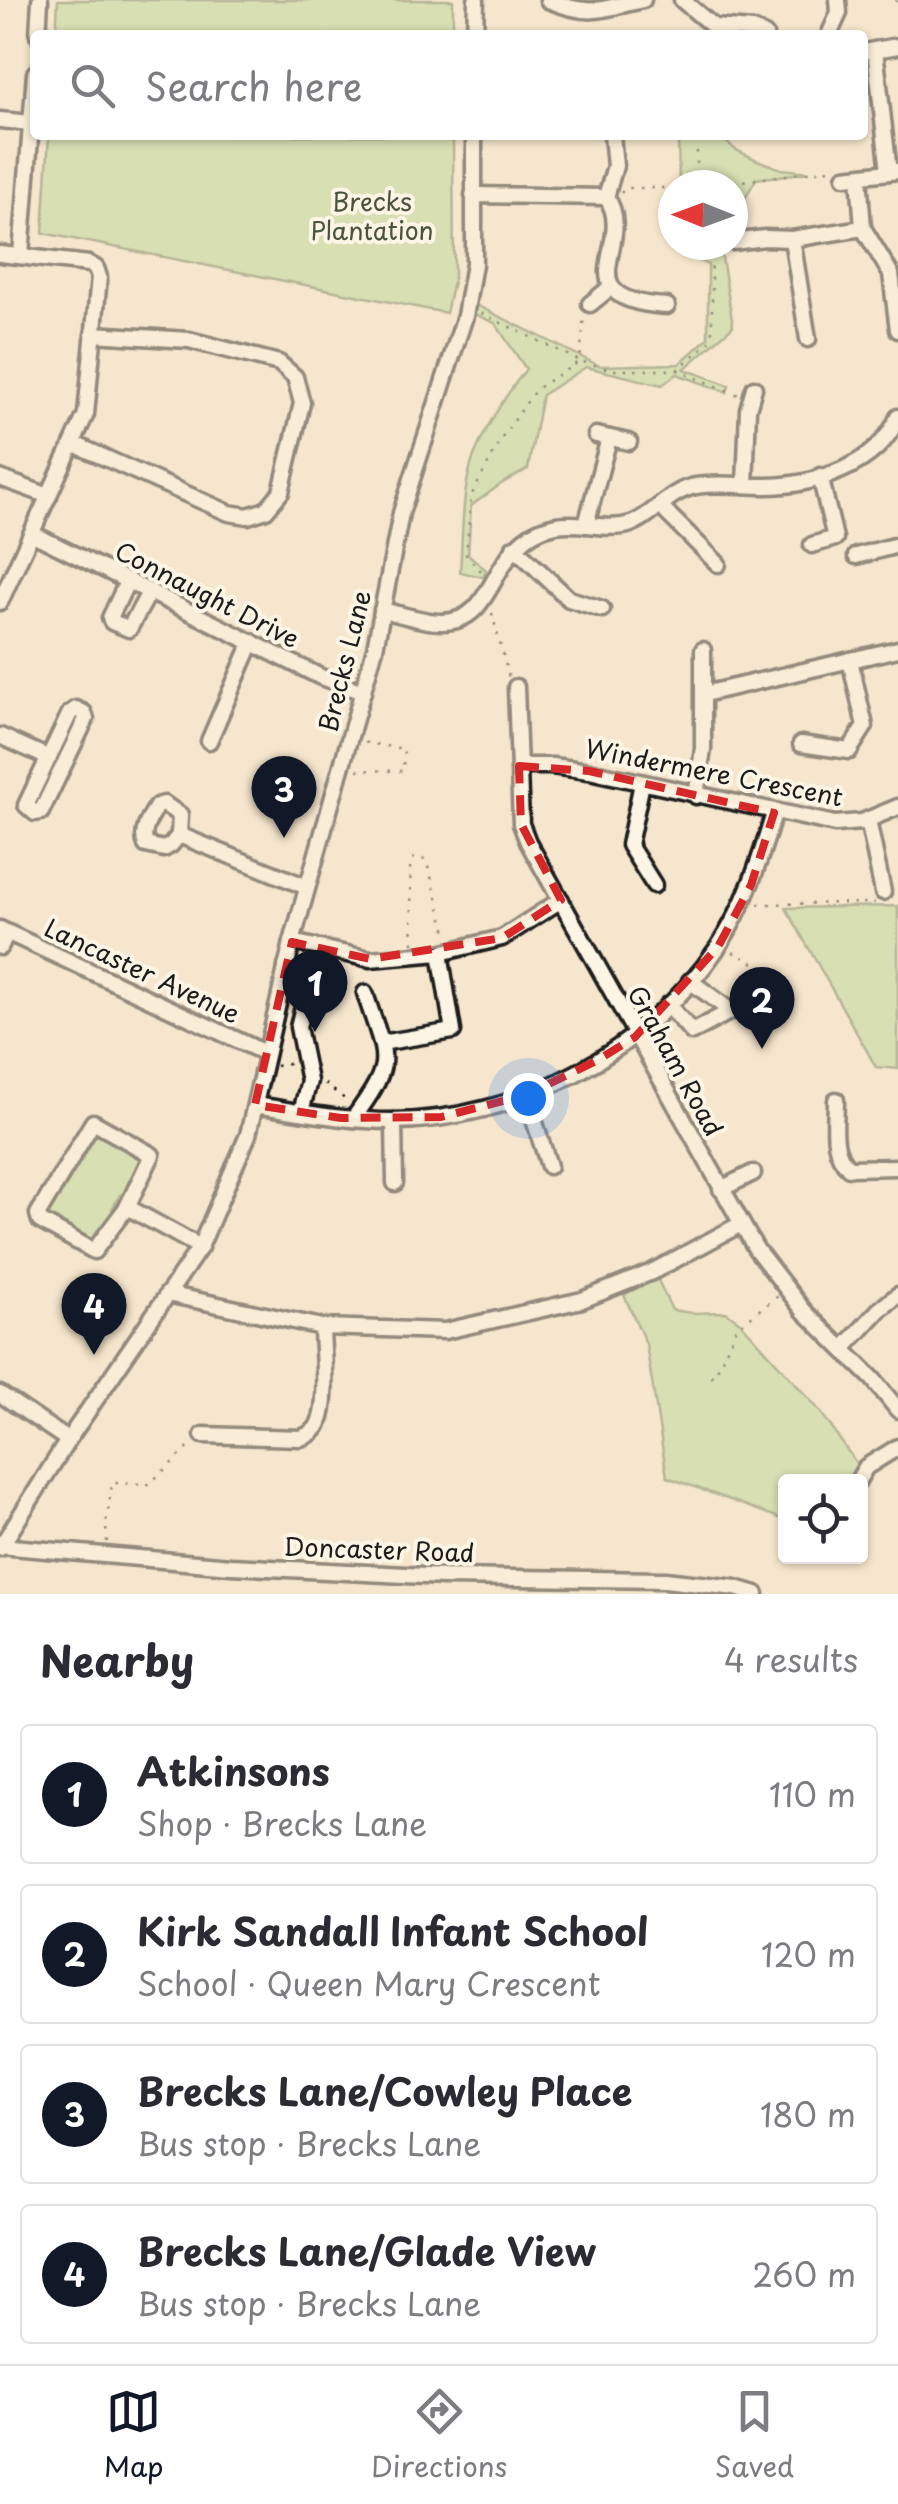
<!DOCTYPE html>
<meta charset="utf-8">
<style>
:root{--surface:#fff;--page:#f7f7f7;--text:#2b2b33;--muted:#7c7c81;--line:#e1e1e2;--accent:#111827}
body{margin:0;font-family:"Playpen Sans",sans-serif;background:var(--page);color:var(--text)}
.controls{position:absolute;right:30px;bottom:30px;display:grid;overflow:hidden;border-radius:10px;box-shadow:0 2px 8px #0004}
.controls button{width:90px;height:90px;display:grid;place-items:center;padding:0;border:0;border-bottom:2px solid var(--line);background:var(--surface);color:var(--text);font:50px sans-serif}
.compass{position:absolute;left:658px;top:170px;width:90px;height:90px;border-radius:50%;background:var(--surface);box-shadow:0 2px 8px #0004;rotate:271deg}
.you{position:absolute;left:528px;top:1098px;width:35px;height:35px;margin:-25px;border:8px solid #fff;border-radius:50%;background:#1a73e8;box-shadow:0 0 0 15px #1a73e833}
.badge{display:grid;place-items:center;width:65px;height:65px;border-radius:50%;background:var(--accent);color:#fff;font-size:32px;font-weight:700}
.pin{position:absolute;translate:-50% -82px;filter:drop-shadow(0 2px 5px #0008)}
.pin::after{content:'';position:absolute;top:52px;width:35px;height:30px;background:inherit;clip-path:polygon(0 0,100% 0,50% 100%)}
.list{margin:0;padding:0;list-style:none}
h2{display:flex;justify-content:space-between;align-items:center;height:130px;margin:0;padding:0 40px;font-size:42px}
h2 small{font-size:32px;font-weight:400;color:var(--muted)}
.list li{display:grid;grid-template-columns:65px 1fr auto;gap:30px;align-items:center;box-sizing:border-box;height:140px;margin:0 20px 20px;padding:0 20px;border:2px solid var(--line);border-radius:10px}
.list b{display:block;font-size:38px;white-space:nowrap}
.list p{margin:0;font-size:32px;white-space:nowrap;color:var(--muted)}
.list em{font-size:32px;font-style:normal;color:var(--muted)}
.icon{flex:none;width:55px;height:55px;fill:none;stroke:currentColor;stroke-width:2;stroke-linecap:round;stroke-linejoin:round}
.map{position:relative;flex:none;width:898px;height:1594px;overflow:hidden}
.search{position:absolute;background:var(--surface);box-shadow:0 2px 8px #0004;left:30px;right:30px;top:30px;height:110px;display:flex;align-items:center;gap:25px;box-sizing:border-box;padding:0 35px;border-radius:10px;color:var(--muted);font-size:38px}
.sheet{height:770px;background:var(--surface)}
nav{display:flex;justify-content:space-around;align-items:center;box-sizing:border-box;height:140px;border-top:2px solid var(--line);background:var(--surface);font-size:28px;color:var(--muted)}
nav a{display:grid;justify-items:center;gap:5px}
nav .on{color:var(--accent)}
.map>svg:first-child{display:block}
.green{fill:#b2d792;stroke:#677a57;stroke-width:2.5}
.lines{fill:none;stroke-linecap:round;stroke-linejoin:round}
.minor-casing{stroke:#1c1c1c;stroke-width:21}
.path{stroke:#1c1c1c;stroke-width:2.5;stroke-dasharray:2.5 8;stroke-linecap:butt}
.minor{stroke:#fcf5e5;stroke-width:14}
.marked{fill:none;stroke:#d62828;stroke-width:8;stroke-dasharray:20 12;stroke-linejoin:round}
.labels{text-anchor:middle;stroke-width:8;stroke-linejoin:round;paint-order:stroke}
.park-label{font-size:25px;fill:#49543f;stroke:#fcf5e5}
.street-label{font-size:25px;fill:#1c1c1c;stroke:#fcf5e5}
</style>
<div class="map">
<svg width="898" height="1594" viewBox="0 0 898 1594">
<rect width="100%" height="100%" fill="#f5e6cd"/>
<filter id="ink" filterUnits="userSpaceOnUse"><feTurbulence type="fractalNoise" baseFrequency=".01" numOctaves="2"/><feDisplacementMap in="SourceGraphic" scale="20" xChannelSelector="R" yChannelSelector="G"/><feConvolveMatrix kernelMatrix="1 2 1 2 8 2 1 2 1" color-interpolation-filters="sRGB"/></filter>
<g filter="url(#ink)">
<g class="green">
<path d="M58 0H453V35H56Z"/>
<path d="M49 135H453L454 277 446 313 43 233Z"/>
<path d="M678 135H718L736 150 757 160 781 169 809 172 756 179 733 220V185H679Z"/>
<path d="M680 245H720L733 326 684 369 729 385 727 392 677 374 662 385 586 367 542 395 528 469 501 484 471 506 468 554 486 570 483 577 460 572C463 535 461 491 474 456 487 424 506 395 526 369L495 323 474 314 476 305 600 366 679 364 708 338V265L681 252Z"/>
<path d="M898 906V1069L876 1067 786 908Z"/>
<path d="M98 1131 139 1153 141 1164 130 1190 120 1195 112 1209 114 1217 95 1244 46 1221V1209L90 1133Z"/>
<path d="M657 1278 672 1310 692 1313 726 1312 740 1322 820 1411 859 1467 849 1481 786 1482 785 1520 667 1477 646 1344 624 1295Z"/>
</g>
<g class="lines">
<g class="minor-casing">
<g id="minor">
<path d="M548 0C593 18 600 9 643 0"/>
<path d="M682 0 714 27 752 30 765 35"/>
<path d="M38 35 40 0"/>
<path d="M475 35 476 0"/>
<path d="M829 35 839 13 838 0"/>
<path d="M875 50 889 172"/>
<path d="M863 52 898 46"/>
<path d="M0 120 31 123"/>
<path d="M859 176 863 228 891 274 898 330"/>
<path d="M845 177 898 171"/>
<path d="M473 195 606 197C639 241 559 300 667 306"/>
<path d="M606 197 615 166 612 135"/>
<path d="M792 239 808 339"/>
<path d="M733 242 765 238 792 239 863 228"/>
<path d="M0 254 89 264 96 268 99 277 86 414 0 602"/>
<path d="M21 255 35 73"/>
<path d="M590 304 611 287"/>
<path d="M596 435 629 442"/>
<path d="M74 444 229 513 248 516 266 510 281 492 302 403 295 377 279 363 189 340 93 334"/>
<path d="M0 478 49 496"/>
<path d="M745 485 748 409 754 388"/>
<path d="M660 506 718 564"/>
<path d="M586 525 609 438"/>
<path d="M33 534 321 677 363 692"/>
<path d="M812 545 835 538 820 476"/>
<path d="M514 547 569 599 602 609"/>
<path d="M856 556 898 545"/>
<path d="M128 580 110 618 112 622 129 629 150 591"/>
<path d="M382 610C401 614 422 622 441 622 501 623 486 539 556 525 581 520 606 532 631 524 655 515 670 490 696 486 718 482 742 486 764 486 814 486 878 466 898 417"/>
<path d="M516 687 521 824 528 842 756 1249 804 1311 873 1379 898 1410"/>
<path d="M704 694 898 649"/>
<path d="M76 709 84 713 86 719 41 812 35 813 26 805 70 713Z"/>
<path d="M0 736 49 758"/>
<path d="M209 741 252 642"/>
<path d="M801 744 849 751 865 726 850 660"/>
<path d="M519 766H552L589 771 835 824 862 822 898 807"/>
<path d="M642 783 629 845 654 885"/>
<path d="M696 796 703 749V650"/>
<path d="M164 804 180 815 179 835 171 845 164 849 146 845C140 832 150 817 157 806Z"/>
<path d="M868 820 883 892"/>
<path d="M179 835 307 887"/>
<path d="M0 929 265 1053"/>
<path d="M292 942 370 959 440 953 502 938 561 900"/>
<path d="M0 947 7 933"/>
<path d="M286 966 308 987 298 1027 309 1081 301 1112"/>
<path d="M668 1005 692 1032 731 1011 690 981"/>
<path d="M381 1043 453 1031 440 953"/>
<path d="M526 1095 549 1166"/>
<path d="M836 1100C836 1124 830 1151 849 1168L898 1167"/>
<path d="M255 1105C301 1112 346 1121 392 1121 518 1121 648 1051 718 947 745 906 760 860 774 813"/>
<path d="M353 1119C397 1058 386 1061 365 993"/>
<path d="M394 1121 395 1183"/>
<path d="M721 1189 753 1173"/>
<path d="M127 1207 152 1155 93 1122 38 1214 40 1221 94 1251 127 1207 200 1247"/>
<path d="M167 1294 322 1327 445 1331 582 1300 652 1272 741 1224"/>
<path d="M843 1349 879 1310 898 1295"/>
<path d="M0 1394 68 1440"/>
<path d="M203 1435 301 1438C309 1435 316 1431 319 1423 329 1402 322 1351 322 1327"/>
<path d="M857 1482 866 1467 898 1447"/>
<path d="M0 1546 231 1566 444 1577 665 1580 736 1588 756 1594"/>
<path d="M0 1548 68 1440 200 1247 248 1135 292 942 375 648 401 513 465 316 474 264V135"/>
</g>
</g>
<g class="path">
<path d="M896 0 898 5"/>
<path d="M691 185H705"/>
<path d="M697 185V135"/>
<path d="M712 185 831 169"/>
<path d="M621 193 626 188H673"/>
<path d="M481 313 580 361 584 314"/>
<path d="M677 370 739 395"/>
<path d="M481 571 466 555 471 496 502 438 536 389 580 361 612 370H677L709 342 712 333V270L708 245"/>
<path d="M492 613 509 678"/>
<path d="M357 770 403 771 404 749 362 742"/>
<path d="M758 904 875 903"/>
<path d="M413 943 410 867 414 858 426 860 448 935"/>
<path d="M733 952 762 967 773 979"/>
<path d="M276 1066 293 1062"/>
<path d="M325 1084 350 1103"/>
<path d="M711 1377 716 1372 737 1327 778 1296"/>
<path d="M107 1542 106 1525 112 1483 149 1484 194 1443"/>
</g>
<use href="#minor" class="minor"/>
</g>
</g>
<path d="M0 0H898V1594H0ZM519 766 589 771 774 813 751 885 718 947 635 1037 598 1060 526 1095 441 1117 341 1118 255 1105 292 942 370 959 502 938 561 900 521 824Z" fill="#f5e6cd" fill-opacity=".55" fill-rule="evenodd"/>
<path class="marked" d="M519 766 589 771 774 813 751 885 718 947 635 1037 598 1060 526 1095 441 1117 341 1118 255 1105 292 942 370 959 502 938 561 900 521 824Z"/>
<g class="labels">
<g class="park-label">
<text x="372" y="211">Brecks<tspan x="372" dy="29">Plantation</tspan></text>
</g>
<g class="street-label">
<text transform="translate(207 595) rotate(27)" y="9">Connaught Drive</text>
<text transform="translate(345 661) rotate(-76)" y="9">Brecks Lane</text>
<text transform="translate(714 773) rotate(11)" y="9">Windermere Crescent</text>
<text transform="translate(142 971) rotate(25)" y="9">Lancaster Avenue</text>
<text transform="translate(675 1061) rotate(61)" y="9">Graham Road</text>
<text transform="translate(379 1550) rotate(2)" y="9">Doncaster Road</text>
</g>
</g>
</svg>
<div class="controls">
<button><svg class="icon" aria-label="locate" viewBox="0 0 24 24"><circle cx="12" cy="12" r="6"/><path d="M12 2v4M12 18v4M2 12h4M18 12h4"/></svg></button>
</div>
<svg class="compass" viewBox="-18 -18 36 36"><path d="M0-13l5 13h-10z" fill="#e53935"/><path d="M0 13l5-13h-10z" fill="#7c7c81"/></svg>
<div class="you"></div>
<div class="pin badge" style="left:315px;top:1032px">1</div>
<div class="pin badge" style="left:762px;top:1049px">2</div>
<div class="pin badge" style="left:284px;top:838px">3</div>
<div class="pin badge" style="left:94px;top:1355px">4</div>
<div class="search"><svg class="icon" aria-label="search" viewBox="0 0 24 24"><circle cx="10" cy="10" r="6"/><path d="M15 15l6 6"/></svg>Search here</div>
</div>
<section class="sheet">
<h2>Nearby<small>4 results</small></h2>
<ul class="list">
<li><span class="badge">1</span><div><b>Atkinsons</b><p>Shop · Brecks Lane</p></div><em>110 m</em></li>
<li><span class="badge">2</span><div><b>Kirk Sandall Infant School</b><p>School · Queen Mary Crescent</p></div><em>120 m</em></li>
<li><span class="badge">3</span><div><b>Brecks Lane/Cowley Place</b><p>Bus stop · Brecks Lane</p></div><em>180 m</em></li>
<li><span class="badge">4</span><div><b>Brecks Lane/Glade View</b><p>Bus stop · Brecks Lane</p></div><em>260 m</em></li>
</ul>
</section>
<nav>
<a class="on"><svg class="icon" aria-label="map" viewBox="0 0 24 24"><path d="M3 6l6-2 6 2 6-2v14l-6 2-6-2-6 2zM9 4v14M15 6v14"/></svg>Map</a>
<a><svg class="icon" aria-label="directions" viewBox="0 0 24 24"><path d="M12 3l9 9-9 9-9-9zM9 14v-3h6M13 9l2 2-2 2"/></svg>Directions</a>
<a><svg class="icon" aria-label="saved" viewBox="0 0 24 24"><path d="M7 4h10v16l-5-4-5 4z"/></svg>Saved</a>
</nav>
